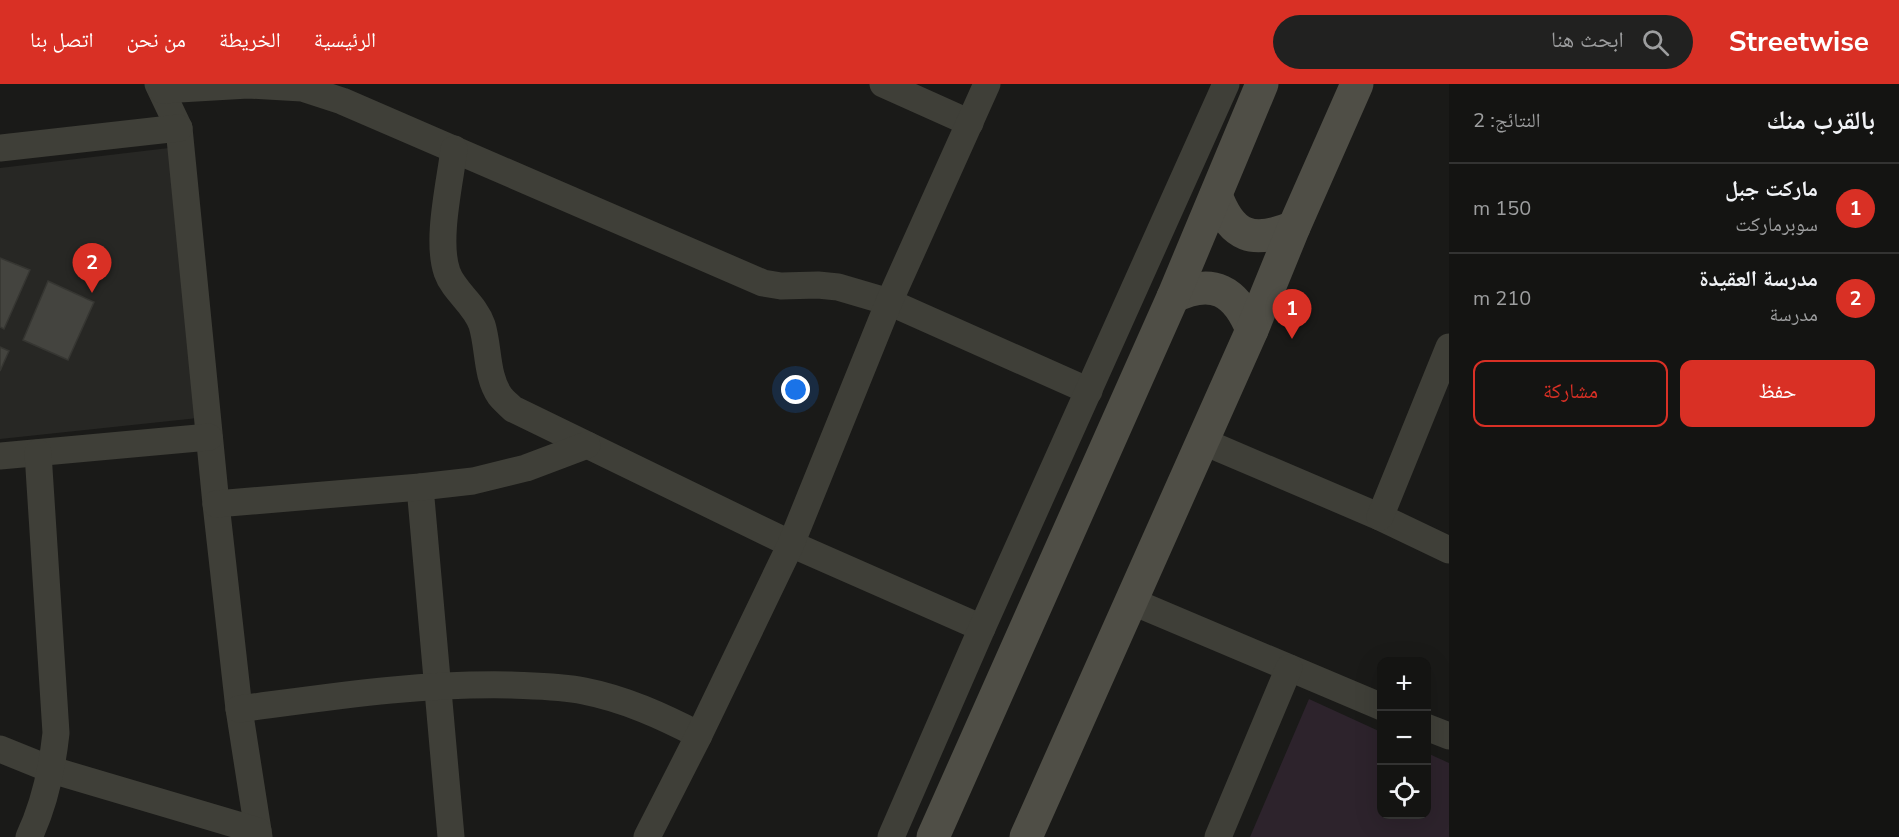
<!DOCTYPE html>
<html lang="ar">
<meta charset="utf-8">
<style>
:root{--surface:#141412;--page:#212120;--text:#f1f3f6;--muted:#9d9e9f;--line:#333332;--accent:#d93025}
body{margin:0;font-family:"Nunito Sans","Noto Naskh Arabic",sans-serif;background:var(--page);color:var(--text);direction:rtl}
.controls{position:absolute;right:18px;bottom:18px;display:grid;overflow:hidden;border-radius:12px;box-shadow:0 6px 24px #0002}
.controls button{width:54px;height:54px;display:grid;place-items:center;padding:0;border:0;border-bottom:2px solid var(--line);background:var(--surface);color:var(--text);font:30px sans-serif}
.you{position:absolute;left:796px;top:306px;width:21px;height:21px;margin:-15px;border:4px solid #fff;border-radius:50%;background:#1a73e8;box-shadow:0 0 0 9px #1a73e833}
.badge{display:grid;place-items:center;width:39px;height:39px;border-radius:50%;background:var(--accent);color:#fff;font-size:20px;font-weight:700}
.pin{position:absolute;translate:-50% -50px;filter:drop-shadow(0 2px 3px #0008)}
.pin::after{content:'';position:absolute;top:32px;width:21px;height:18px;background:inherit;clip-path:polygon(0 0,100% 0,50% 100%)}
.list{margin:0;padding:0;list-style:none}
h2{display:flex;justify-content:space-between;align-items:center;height:78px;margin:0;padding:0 24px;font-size:26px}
h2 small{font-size:20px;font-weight:400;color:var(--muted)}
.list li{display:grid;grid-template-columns:39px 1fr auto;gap:18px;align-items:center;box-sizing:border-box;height:90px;padding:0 24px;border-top:2px solid var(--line)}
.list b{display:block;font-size:22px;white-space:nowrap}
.list p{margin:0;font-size:20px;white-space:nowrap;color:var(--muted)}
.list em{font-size:20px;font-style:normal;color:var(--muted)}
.actions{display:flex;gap:12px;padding:18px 24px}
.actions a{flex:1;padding:14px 0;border:2px solid var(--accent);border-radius:12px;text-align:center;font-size:21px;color:var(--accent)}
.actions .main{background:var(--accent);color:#fff}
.icon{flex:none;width:33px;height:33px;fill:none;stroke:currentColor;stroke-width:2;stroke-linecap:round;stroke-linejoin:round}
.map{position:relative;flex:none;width:1449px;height:753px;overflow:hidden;direction:ltr}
header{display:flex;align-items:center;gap:36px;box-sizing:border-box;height:84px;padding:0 30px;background:var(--accent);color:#fff}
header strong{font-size:28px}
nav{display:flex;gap:33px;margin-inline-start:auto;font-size:21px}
.search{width:420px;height:54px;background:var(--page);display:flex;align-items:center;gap:15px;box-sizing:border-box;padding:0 21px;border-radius:33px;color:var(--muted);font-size:22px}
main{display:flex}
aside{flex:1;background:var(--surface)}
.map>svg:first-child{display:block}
.built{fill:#272724}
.green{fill:#2d232c}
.building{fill:#44443f;stroke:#363632;stroke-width:1.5}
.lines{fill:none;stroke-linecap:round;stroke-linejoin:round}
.street{stroke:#3f3f38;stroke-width:27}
.secondary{stroke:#4f4e46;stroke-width:33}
</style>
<header>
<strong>Streetwise</strong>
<div class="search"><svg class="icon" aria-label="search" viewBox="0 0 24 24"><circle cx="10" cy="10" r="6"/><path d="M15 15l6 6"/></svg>ابحث هنا</div>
<nav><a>الرئيسية</a><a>الخريطة</a><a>من نحن</a><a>اتصل بنا</a></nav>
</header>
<main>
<aside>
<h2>بالقرب منك<small>النتائج: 2</small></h2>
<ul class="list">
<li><span class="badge">1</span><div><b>ماركت جبل</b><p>سوبرماركت</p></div><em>150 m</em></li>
<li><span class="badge">2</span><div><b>مدرسة العقيدة</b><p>مدرسة</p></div><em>210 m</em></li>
</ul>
<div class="actions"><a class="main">حفظ</a><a>مشاركة</a></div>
</aside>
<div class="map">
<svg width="1449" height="753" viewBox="0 0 1449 753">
<rect width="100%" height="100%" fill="#1a1a18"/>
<path class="built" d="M169 64 198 334 0 355V84Z"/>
<path class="green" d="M1309 615 1381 648 1382 730H1426L1427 669 1449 679V753H1250Z"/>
<g class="building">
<path d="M0 174 30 186 4 245 0 243Z"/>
<path d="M48 197 94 218 68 276 23 256Z"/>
<path d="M0 263 9 267 0 287Z"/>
</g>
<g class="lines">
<g class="street">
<path d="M158 0 179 44 216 420 239 625 259 753"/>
<path d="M883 0 970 39"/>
<path d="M162 6 248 1 302 4 342 17 763 199 781 202 818 201 838 203 889 218 1089 307"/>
<path d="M0 64 179 44"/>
<path d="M454 65C450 99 436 156 447 188 454 208 475 220 482 241 489 264 486 292 500 312 503 316 509 321 513 325L791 460 982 544"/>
<path d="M1202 357 1380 433 1449 466"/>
<path d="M0 372 209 353"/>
<path d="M420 403 451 753"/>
<path d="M216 420 420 403 473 397 526 384 587 361"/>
<path d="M1380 433 1449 263"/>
<path d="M1131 517 1382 623"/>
<path d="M239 625C330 613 420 599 511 601 535 602 561 602 584 607 625 615 662 632 699 651"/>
<path d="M1426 643 1449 652"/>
<path d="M0 665 52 686 258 747 255 753"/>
<path d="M29 753C45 719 52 686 56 649L38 369"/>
<path d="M647 753 699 651 791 460 889 218 987 0"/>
<path d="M891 753 982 544 1226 0"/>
<path d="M1218 753 1289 584"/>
</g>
<g class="secondary">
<path d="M1216 111C1232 154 1253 160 1294 143"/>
<path d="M1173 213C1213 193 1236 207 1252 246"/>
<path d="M933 753 1173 213 1262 0"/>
<path d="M1026 753 1252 246 1294 143 1357 0"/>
</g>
</g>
</svg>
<div class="controls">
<button>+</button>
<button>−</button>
<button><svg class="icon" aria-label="locate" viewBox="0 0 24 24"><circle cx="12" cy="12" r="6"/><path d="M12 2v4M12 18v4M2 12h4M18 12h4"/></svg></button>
</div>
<div class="you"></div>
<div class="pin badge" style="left:1292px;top:255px">1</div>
<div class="pin badge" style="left:92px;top:209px">2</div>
</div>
</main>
